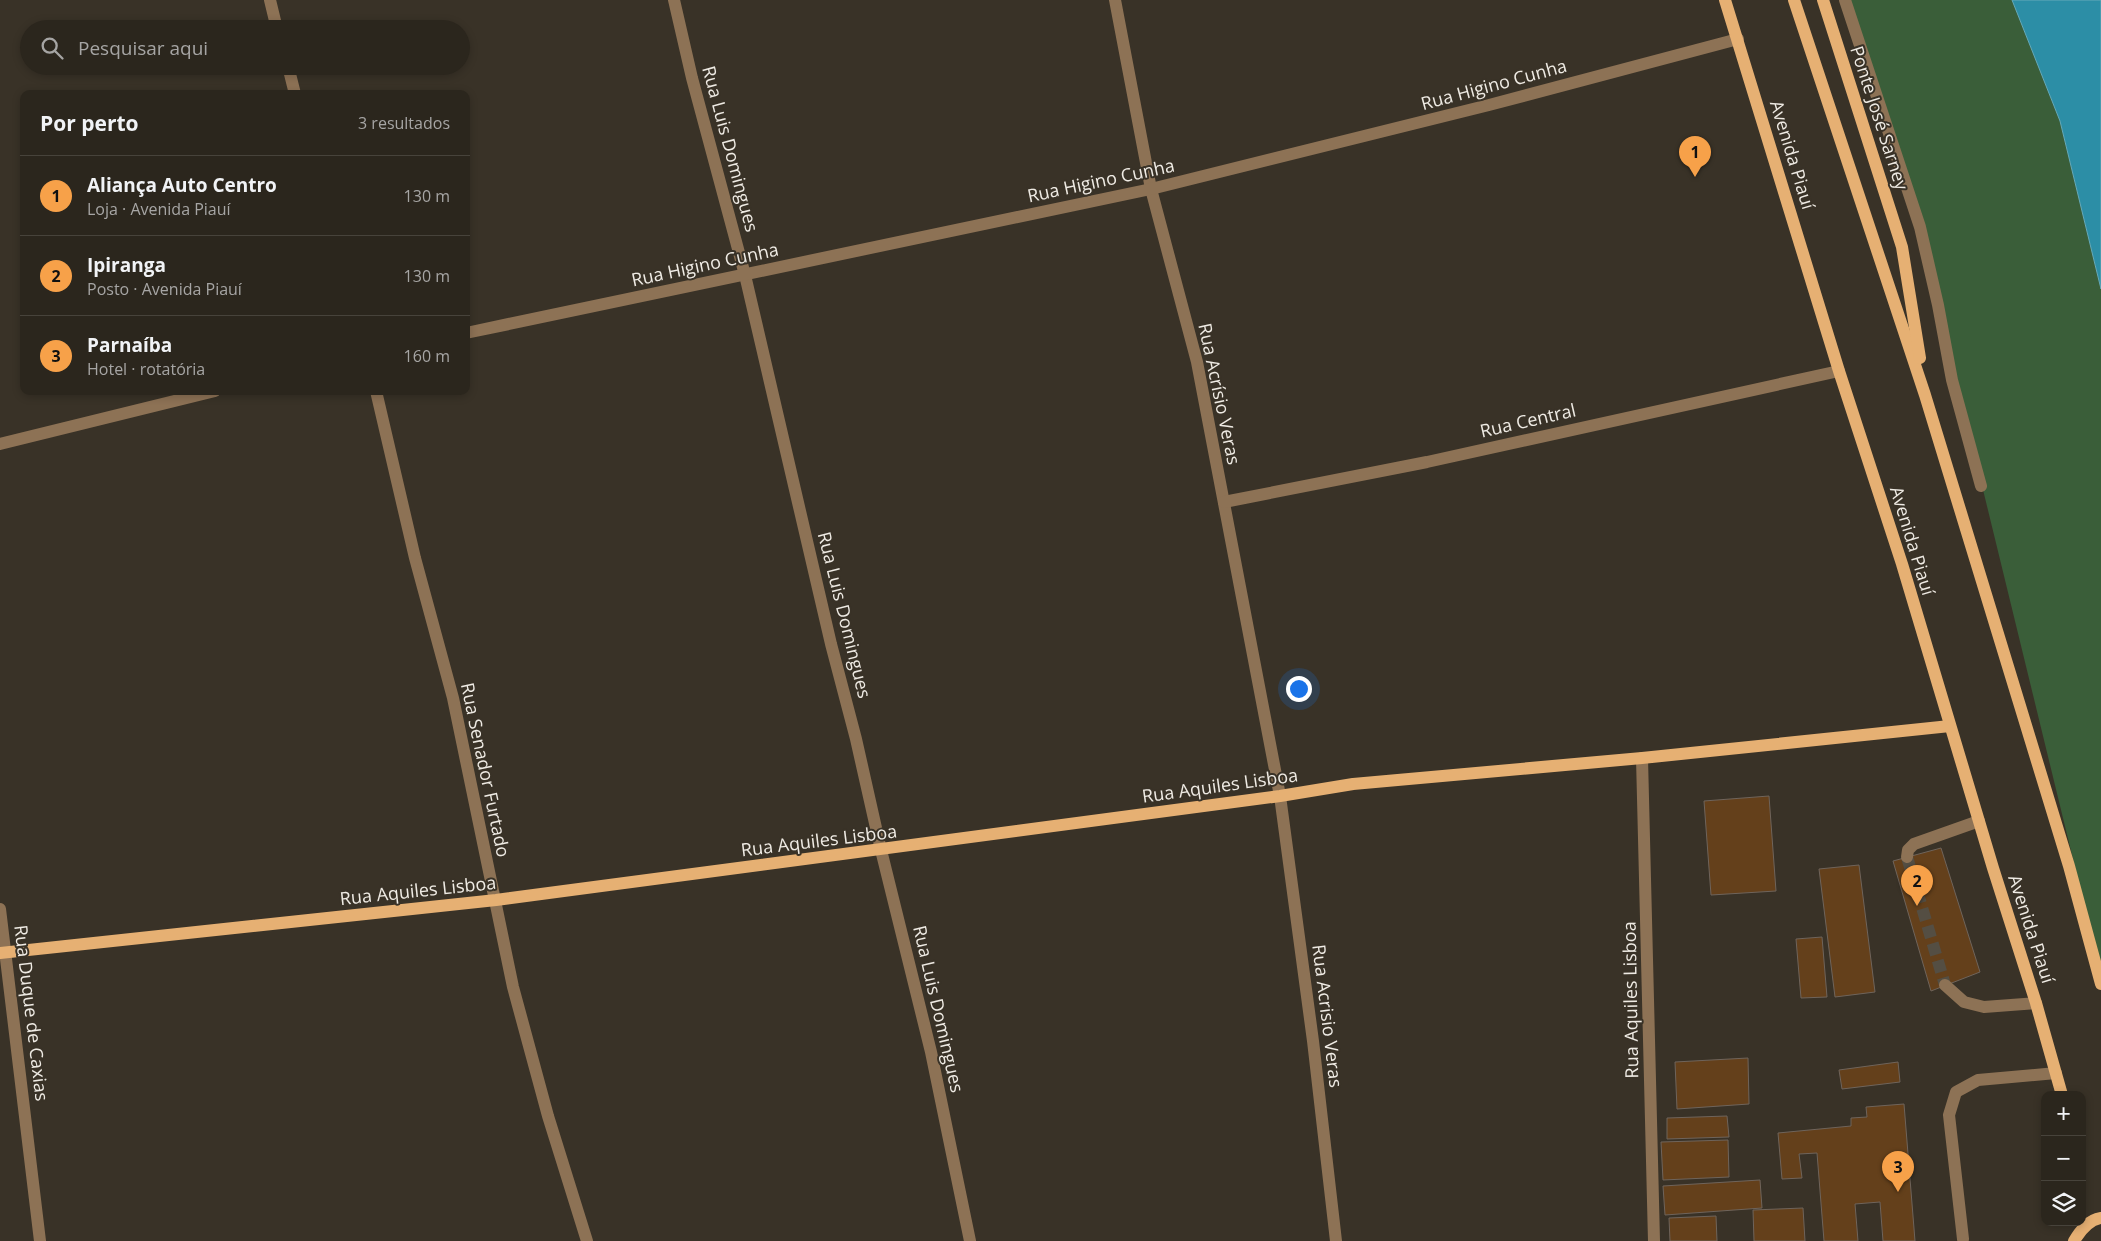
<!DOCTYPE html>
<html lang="pt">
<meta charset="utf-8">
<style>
:root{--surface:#2b261d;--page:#332e26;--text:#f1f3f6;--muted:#a6a5a4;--line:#47433b;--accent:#f7a149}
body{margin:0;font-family:"Open Sans",sans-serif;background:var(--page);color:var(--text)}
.controls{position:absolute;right:15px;bottom:15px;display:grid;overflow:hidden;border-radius:10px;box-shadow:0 2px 8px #0003}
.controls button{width:45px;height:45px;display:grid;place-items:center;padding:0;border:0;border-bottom:1px solid var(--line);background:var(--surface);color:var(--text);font:25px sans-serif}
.you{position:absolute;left:1298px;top:688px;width:18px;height:18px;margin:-12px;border:4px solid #fff;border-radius:50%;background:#1a73e8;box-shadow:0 0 0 8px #1a73e833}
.badge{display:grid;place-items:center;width:32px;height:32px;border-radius:50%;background:var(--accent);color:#111;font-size:16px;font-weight:700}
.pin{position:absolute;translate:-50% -41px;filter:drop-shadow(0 1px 2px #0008)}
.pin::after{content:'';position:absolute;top:26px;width:18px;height:15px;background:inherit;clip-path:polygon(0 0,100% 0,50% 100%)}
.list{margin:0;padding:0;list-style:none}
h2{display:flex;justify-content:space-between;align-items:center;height:65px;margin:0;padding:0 20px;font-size:21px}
h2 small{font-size:16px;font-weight:400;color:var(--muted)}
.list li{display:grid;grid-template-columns:32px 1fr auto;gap:15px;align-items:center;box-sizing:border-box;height:80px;padding:0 20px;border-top:1px solid var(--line)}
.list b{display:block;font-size:19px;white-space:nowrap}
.list p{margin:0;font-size:16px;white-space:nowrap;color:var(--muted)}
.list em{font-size:16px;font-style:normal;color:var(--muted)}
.icon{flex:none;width:28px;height:28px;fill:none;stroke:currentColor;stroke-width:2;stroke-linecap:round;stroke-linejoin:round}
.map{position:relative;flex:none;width:2101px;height:1241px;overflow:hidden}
.search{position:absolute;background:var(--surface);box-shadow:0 2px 8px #0003;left:20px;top:20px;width:450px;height:55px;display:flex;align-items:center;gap:12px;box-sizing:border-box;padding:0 18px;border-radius:28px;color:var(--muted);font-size:19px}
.panel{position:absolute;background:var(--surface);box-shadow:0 2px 8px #0003;left:20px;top:90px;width:450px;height:305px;border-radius:10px}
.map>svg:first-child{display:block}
.green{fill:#3a5e39}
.water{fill:#2c8ea6;stroke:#66aab9}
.building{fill:#64401b;stroke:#6f645b}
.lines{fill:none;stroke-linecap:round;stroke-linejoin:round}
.minor-tunnel{stroke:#544e43;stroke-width:12;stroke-dasharray:12 6;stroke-linecap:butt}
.minor{stroke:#8d7255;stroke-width:12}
.major{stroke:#e6b073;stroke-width:12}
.labels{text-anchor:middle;stroke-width:4;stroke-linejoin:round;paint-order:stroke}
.street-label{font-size:18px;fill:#efebe4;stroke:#393227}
</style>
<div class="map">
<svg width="2101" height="1241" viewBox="0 0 2101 1241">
<rect width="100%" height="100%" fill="#393227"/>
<path class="green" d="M1845 0H2012L2060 121 2101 289V974L1938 305Z"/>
<path class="water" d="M2012 0H2101V289L2060 121Z"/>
<g class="building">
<path d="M1769 796 1776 891 1711 895 1704 801Z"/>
<path d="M1941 848 1980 972 1931 991 1893 861Z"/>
<path d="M1859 865 1875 992 1835 997 1819 869Z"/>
<path d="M1822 937 1827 997 1801 998 1796 939Z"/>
<path d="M1748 1058 1749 1104 1677 1109 1675 1062Z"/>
<path d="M1898 1062 1900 1082 1842 1089 1839 1070Z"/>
<path d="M1904 1104 1915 1241H1883L1880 1202 1855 1204 1858 1241H1824L1817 1153 1799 1154 1802 1178 1782 1179 1778 1133 1851 1126V1118L1867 1117 1866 1107Z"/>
<path d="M1727 1116 1729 1137 1667 1139V1118Z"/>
<path d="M1728 1140 1729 1177 1663 1180 1661 1142Z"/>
<path d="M1760 1180 1762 1208 1665 1215 1663 1186Z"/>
<path d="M1803 1208 1805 1241H1754L1753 1210Z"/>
<path d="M1716 1216 1717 1241H1670L1669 1218Z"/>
</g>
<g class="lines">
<path class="minor-tunnel" d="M1907 857 1945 985"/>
<g class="minor">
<path d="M270 0 277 29"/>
<path d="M674 0 692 78 745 275 831 644 856 739 881 850 931 1052 970 1241"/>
<path d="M1115 0 1151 189 1197 362 1280 796 1313 1041 1336 1241"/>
<path d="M1845 0 1920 227 1938 305 1952 380 1981 486"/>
<path d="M288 66 295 94"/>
<path d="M466 333 1151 189 1489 105 1738 39"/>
<path d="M376 391 415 558 453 698 513 987 548 1116 587 1241"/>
<path d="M0 444 215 391"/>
<path d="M1224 502 1427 462 1839 371"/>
<path d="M1642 758 1654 1241"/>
<path d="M1907 857 1908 850 1914 844 1979 821"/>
<path d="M0 909 40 1241"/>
<path d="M1945 985 1964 1002 1984 1007 2036 1003"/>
<path d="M1963 1239 1949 1115 1956 1092 1978 1080 2056 1073"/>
</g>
<g class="major">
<path d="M1725 0 1839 371 1902 564 1993 868 2036 1003 2062 1095"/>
<path d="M1794 0 1925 395 2069 866 2101 984"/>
<path d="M1823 0 1902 247 1920 358"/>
<path d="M0 953 496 900 1280 796 1353 784 1642 758 1950 726"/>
<path d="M2074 1241C2080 1231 2088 1220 2101 1218"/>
</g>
</g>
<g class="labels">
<g class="street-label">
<text transform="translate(1494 85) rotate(-15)" y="6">Rua Higino Cunha</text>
<text transform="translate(1879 118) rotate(72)" y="6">Ponte José Sarney</text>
<text transform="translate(730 149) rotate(75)" y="6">Rua Luis Domingues</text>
<text transform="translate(1792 155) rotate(73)" y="6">Avenida Piauí</text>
<text transform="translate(1101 181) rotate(-12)" y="6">Rua Higino Cunha</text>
<text transform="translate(705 265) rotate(-12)" y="6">Rua Higino Cunha</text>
<text transform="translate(1219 394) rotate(78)" y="6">Rua Acrísio Veras</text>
<text transform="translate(1528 421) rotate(-13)" y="6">Rua Central</text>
<text transform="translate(1912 541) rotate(73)" y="6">Avenida Piauí</text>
<text transform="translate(844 615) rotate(76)" y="6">Rua Luis Domingues</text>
<text transform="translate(485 770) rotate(78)" y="6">Rua Senador Furtado</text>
<text transform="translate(1220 786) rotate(-8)" y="6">Rua Aquiles Lisboa</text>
<text transform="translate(819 841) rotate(-7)" y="6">Rua Aquiles Lisboa</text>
<text transform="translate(418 891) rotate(-6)" y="6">Rua Aquiles Lisboa</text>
<text transform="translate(2031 929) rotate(72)" y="6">Avenida Piauí</text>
<text transform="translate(1631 1000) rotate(-91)" y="6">Rua Aquiles Lisboa</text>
<text transform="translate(938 1009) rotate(77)" y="6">Rua Luis Domingues</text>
<text transform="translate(31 1013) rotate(83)" y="6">Rua Duque de Caxias</text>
<text transform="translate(1327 1016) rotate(83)" y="6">Rua Acrisio Veras</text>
</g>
</g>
</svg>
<div class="controls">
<button>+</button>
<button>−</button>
<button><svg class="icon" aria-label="layers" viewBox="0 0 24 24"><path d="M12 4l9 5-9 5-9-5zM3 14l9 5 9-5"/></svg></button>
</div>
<div class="you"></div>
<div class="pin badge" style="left:1695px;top:177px">1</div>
<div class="pin badge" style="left:1917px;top:906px">2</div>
<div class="pin badge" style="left:1898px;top:1192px">3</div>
<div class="search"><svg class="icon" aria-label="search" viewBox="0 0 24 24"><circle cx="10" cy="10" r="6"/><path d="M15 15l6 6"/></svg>Pesquisar aqui</div>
<section class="panel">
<h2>Por perto<small>3 resultados</small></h2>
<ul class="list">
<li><span class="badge">1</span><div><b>Aliança Auto Centro</b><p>Loja · Avenida Piauí</p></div><em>130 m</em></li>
<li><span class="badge">2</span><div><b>Ipiranga</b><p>Posto · Avenida Piauí</p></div><em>130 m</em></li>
<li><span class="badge">3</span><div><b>Parnaíba</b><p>Hotel · rotatória</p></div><em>160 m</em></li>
</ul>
</section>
</div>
